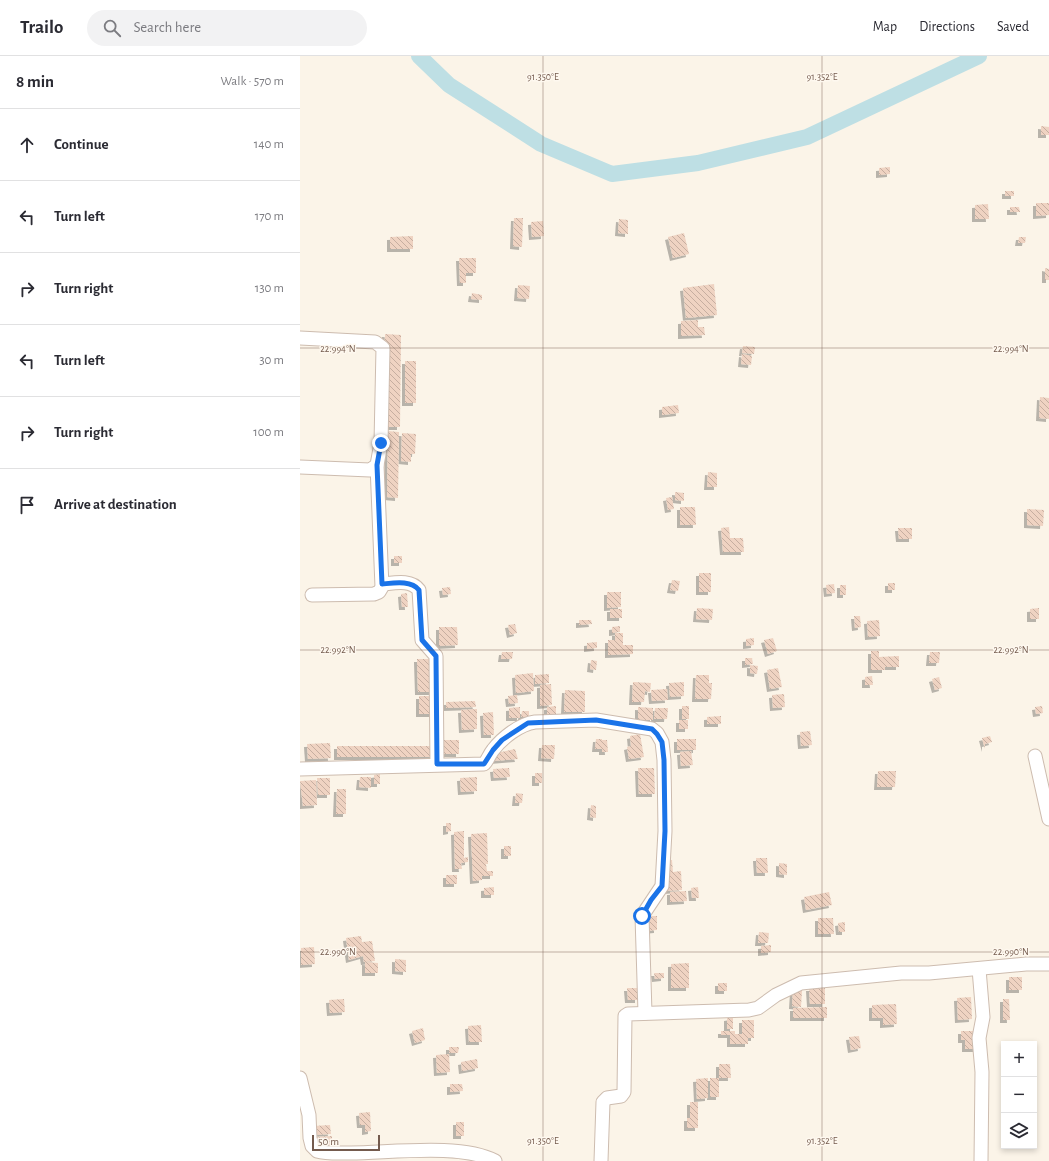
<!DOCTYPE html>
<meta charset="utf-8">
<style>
:root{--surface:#fff;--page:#f2f2f3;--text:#2b2b33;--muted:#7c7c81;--line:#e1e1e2}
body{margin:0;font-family:"Alegreya Sans",sans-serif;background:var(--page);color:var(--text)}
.controls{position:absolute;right:12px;bottom:12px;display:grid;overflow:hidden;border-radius:0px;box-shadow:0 2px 6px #0003}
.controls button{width:36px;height:36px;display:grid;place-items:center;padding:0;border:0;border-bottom:1px solid var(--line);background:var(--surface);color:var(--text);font:20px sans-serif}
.scale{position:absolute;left:12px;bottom:10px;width:68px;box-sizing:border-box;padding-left:4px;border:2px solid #745b4e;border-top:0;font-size:11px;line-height:14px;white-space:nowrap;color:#745b4e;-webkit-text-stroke:3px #fef8ef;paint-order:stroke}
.stop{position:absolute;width:12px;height:12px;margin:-9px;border:3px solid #1a73e8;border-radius:50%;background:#fff}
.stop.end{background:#1a73e8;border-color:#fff;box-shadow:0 1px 4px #0008}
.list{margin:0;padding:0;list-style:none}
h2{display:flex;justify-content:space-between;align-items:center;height:52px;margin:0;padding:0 16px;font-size:17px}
h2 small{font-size:13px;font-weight:400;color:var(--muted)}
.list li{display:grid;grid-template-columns:26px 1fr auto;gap:12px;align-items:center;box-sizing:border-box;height:72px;padding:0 16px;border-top:1px solid var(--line)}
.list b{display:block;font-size:15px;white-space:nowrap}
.list em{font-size:13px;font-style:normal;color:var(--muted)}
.icon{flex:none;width:22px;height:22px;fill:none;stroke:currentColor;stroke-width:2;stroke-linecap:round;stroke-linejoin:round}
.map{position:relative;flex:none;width:749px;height:1105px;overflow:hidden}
header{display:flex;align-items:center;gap:24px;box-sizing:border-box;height:56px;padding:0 20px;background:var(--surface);border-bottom:1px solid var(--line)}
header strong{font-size:19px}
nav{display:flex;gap:22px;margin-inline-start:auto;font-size:14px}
.search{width:280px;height:36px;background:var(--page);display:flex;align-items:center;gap:10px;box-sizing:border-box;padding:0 14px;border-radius:22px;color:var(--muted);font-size:15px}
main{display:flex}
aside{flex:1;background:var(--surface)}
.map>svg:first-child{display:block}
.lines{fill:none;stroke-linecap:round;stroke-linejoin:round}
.river{stroke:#bedfe4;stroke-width:16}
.building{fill:url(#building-back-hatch);filter:url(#shadow)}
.minor-casing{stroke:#cdbcaf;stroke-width:15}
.minor{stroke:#fff;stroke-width:13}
.route{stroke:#1a73e8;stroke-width:5}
.ticks{fill:none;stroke:#745b4e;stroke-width:1;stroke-opacity:0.45}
.ticks-label{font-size:10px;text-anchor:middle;fill:#745b4e;stroke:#fef8ef;stroke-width:3;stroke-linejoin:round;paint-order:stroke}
</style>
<header>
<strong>Trailo</strong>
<div class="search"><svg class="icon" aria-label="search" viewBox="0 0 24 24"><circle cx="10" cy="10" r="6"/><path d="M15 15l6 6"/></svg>Search here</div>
<nav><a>Map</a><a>Directions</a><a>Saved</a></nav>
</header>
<main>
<aside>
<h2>8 min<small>Walk · 570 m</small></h2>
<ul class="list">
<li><svg class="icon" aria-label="ahead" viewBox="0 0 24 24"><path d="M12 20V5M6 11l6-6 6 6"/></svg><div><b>Continue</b></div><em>140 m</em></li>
<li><svg class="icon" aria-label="left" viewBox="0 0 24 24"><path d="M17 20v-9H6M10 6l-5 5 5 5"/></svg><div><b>Turn left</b></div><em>170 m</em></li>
<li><svg class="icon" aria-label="right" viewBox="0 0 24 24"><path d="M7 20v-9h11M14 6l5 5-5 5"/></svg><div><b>Turn right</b></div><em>130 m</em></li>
<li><svg class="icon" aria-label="left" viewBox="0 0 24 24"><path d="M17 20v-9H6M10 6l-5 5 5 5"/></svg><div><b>Turn left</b></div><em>30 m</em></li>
<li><svg class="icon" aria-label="right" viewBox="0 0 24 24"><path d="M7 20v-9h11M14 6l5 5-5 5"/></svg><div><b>Turn right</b></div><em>100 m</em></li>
<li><svg class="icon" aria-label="arrive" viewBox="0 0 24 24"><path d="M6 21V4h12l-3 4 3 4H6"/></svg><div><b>Arrive at destination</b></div></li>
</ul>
</aside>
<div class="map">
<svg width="749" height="1105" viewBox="0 0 749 1105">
<defs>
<pattern id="building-back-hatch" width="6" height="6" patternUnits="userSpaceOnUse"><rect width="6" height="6" fill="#efd3c2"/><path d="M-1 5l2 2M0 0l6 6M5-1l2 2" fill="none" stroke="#c6aea0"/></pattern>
<filter id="shadow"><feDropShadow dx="-3" dy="3" stdDeviation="0" flood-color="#0004"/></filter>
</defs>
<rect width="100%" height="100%" fill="#fbf4e8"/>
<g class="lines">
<path class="river" d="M119 0 149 29 241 88 312 118 398 107 507 81 679 0"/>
</g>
<g class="building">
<path d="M741 70 749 71V79H741Z"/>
<path d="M590 111V118L579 119V112Z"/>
<rect x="705" y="135" width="9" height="5"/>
<path d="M736 147H749V159L736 160Z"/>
<path d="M688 148 689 163H675V149Z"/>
<path d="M710 151H719L720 156H710Z"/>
<path d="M214 162H223L222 191 213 190Z"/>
<path d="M319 163 328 164V178L318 177Z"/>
<path d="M243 165 244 180 232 181 231 166Z"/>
<path d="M384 177 389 198 373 202 368 181Z"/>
<path d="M113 180V193H90V181Z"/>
<path d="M719 181H726L725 187H718Z"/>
<path d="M159 202H176V217H166V227H160Z"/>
<path d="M745 212 749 213V224H745Z"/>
<path d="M414 228 417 259 386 262 383 232Z"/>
<path d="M218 229 230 230 229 243 217 242Z"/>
<path d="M172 237 182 239V244L171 243Z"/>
<path d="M398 264V271H404L405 279 381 280V265Z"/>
<path d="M85 278 101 279 100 371H83Z"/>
<path d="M443 290 455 291 454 298 442 297Z"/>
<path d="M442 298 452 300 451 309 441 308Z"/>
<rect x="105" y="305" width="11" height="42"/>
<path d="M740 341 749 342V363L739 362Z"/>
<path d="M378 349 379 357 362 359V351Z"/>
<path d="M88 375 99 376 98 442 87 441Z"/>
<path d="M102 377 116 378 115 398H111V406L101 405Z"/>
<path d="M408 416 417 417V431H407Z"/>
<path d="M375 436 384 437V445L375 444Z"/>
<path d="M372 441 374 453 368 454 366 442Z"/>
<path d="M380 451H395L396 469H380Z"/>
<path d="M727 453 744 454 743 470 727 469Z"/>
<path d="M429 471 430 482H425H443L444 496H423L421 472Z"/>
<path d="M598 472H612V483H599Z"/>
<rect x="94" y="500" width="8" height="7"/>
<rect x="399" y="517" width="12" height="19"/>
<path d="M372 524 380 525 378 535 370 534Z"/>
<rect x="588" y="527" width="7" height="7"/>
<path d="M534 528 535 537 527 538 526 529Z"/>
<rect x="540" y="529" width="6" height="10"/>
<path d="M150 531 151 538 143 539 142 532Z"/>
<path d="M307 536H321V551L307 552Z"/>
<path d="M107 537 108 551H102L101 538Z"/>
<path d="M397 552 413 553 412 564 396 563Z"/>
<path d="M739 552V563H730V553Z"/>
<rect x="310" y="553" width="12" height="9"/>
<path d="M554 560H560L561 571 555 572Z"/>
<path d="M279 564H291L292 568 279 569Z"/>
<path d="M579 564 580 580 568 581 567 565Z"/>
<path d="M215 568 217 577 210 579 208 569Z"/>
<path d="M320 570V576L312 577V571Z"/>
<path d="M139 571H157L158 589 139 590Z"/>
<path d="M315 577H323V589H333V598L308 599V584H315Z"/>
<path d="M454 582V589L446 590V583Z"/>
<path d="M473 582 477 595 468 598 464 584Z"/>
<path d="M297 586V592L287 593V587Z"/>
<path d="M571 595H579V601L599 600V611H585V614H571Z"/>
<path d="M202 596H213L212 603H201Z"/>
<path d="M630 596H640L639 607H629Z"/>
<path d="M445 602H452L453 608 445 609Z"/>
<path d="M117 603H132L133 636H118Z"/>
<path d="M291 604 297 605 296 614 290 613Z"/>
<path d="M450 609 458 610 457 618 450 617Z"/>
<path d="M478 612 482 631 470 633 467 614Z"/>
<path d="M233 617 234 635 216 637 215 619Z"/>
<path d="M249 618V627L235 628V619Z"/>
<path d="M396 619H409V627H412L411 643H395Z"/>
<path d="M572 620 573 629H565V621Z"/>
<path d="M639 621 642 632 635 634 632 623Z"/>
<path d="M333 626 351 627 350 636 345 635 344 646H332Z"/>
<path d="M384 626V640L370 641 369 627Z"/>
<path d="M251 628 252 649 240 650V629Z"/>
<path d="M367 633 368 644 352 645 351 634Z"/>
<path d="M265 634 285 635V656H264Z"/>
<path d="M484 638 485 651 473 652 472 639Z"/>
<path d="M217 639 218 647 209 648 208 640Z"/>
<rect x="119" y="640" width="15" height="18"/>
<path d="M175 645 176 651 146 652V646Z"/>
<path d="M256 650V662H247V651Z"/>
<rect x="382" y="650" width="7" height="13"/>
<path d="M742 650 743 657 736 658 735 651Z"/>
<path d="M220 651V662H209V652Z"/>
<path d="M338 651 353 652V664H338Z"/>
<path d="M355 652H368L367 663H354Z"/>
<path d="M177 653V673L162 674 161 654Z"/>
<path d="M222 655H229V661H221Z"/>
<path d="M193 656 194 679H184L183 657Z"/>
<path d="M421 660V668H407V661Z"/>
<rect x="379" y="664" width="9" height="9"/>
<path d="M510 675 512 689 501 690 500 676Z"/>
<path d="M340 678 344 701 329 703 327 691 331 690 330 680Z"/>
<path d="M690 680 692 686 685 688V693L682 682Z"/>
<path d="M296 683H302V693H295Z"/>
<rect x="377" y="683" width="19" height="11"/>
<rect x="144" y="684" width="15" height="14"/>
<path d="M302 684H307L308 696H302Z"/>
<path d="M30 687 31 702 8 703 7 688Z"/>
<path d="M242 689H255L254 703 241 702Z"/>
<rect x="37" y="690" width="96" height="11"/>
<path d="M215 693 218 703 193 705 192 698Z"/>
<path d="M391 695 393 709 381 710 380 696Z"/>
<path d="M209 712 210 721 194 722 193 713Z"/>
<path d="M338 712H354L355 738H339Z"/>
<path d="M578 715H596L595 731H577Z"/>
<rect x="235" y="717" width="7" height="10"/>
<path d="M80 718V728H74V719Z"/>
<path d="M60 721H71V732L59 731Z"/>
<path d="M177 721V735L161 736 160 722Z"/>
<path d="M17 722H30V739H18Z"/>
<path d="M16 724 17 749 3 750 0 725Z"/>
<path d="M37 733H46V758H36Z"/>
<path d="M216 737 223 738 222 747H215Z"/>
<path d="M291 749 296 750V762L290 761Z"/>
<path d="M146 767H151V775L146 776Z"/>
<path d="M164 775V802L168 801V806L161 807 162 813H155L154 776Z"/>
<path d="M187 777 188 808H186L187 815H193V820H182V824L173 825 171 778Z"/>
<rect x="204" y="790" width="7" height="10"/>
<path d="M456 802H467L468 817H457Z"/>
<path d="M365 804H372L373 816 381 815 382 834 366 835Z"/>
<path d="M479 807 487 808V819L479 818Z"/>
<rect x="146" y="819" width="11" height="9"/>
<path d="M194 831V839H184V832Z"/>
<path d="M398 831 399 842H392L391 832Z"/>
<path d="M386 835 387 845 370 846V836Z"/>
<path d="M529 836 532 849 506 854 504 841Z"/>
<path d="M345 860H357V874L346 875Z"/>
<path d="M518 862H533L534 878H518Z"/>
<path d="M545 866V876H539L538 867Z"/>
<path d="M459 876 469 877 468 887H458Z"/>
<path d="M61 880 62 886 72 885 75 905 64 906 63 900 49 904 46 882Z"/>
<path d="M471 889V896L461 897V890Z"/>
<path d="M14 891 15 908 1 909V892Z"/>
<path d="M95 903 106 904V916L95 915Z"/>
<path d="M65 906 78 907V917H65Z"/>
<path d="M389 907V932H371V908Z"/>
<path d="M354 917H364V922L355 923Z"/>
<rect x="709" y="921" width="13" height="13"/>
<rect x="418" y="927" width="9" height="8"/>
<path d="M327 932H338V944H328Z"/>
<path d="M509 932H525V948H510Z"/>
<path d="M493 934 502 935 501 951 492 950Z"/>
<path d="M671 941 672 963 658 964 657 942Z"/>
<path d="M44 943 45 956 30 957 29 944Z"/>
<path d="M703 943H709L710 964H703Z"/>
<path d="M596 948 597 968 583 969V962H572V949Z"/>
<path d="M527 951V962H493V952Z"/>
<path d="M433 961V973H427V962Z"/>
<path d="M442 964H454V982H448V988H430V979H421V975H435V978H442Z"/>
<path d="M181 969 182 986H169L168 970Z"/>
<path d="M123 972 125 984 115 987 112 975Z"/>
<path d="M661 975H676V993H665V984H661Z"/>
<path d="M559 980 561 992 551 994 549 981Z"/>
<path d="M149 991H159L158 997H149Z"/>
<path d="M149 998 150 1016 137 1017 136 999Z"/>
<path d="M177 1003 178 1012 162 1015 161 1006Z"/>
<path d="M419 1008H430L431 1022H419Z"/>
<path d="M408 1022V1042L397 1043 396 1023Z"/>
<rect x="410" y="1022" width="9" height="19"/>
<path d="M150 1028H162L163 1035 150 1036Z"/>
<path d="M390 1046H398V1072H387V1062H390Z"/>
<path d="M70 1056 71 1075 65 1076V1069H60L59 1057Z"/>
<rect x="156" y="1066" width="8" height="14"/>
<path d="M30 1069 31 1078 13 1079V1070Z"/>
<path d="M32 1080V1090L14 1091V1081Z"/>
</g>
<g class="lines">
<g class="minor-casing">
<g id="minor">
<path d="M0 282 75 286 83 292 81 387 77 409 70 414 0 411"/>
<path d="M83 528C94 527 111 523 119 534L122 584 136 600 137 708"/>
<path d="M12 539 74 538 79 536 82 531 77 409"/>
<path d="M735 700 749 763"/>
<path d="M0 713 184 708C188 704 189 699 193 694 202 682 220 668 235 666L296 664 352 673 357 677 362 686 364 704 365 775 362 830 342 860 345 957"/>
<path d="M679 913 683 961 679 982 682 1016 681 1105"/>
<path d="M0 1022 9 1059 10 1082 12 1090 17 1095C27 1098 40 1097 51 1097 89 1097 161 1087 195 1105"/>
<path d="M301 1105 303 1046 307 1042 321 1040 324 1036 325 960 328 958 449 954 458 952 476 939 501 927 601 917H629L726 908H749"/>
</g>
</g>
<use href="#minor" class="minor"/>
</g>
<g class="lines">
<path class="route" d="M81 387 77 409 82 528C94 527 111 524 119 534L122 584 136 600 137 708H184L193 694 202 684 228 667 296 664 352 673 357 678 362 686 364 704 365 775 362 830 351 844 342 860"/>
</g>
<path class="ticks" d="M243 0V1105M522 0V1105M0 292H749M0 594H749M0 896H749"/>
<g class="ticks-label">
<text x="243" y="24">91.350°E</text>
<text x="522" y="24">91.352°E</text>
<text x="38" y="296">22.994°N</text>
<text x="711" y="296">22.994°N</text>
<text x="38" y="597">22.992°N</text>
<text x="711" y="597">22.992°N</text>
<text x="38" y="899">22.990°N</text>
<text x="711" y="899">22.990°N</text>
<text x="243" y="1088">91.350°E</text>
<text x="522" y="1088">91.352°E</text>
</g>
</svg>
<div class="controls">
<button>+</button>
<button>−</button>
<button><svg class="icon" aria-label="layers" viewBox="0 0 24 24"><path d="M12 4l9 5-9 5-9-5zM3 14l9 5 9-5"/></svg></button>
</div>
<div class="scale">50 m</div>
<div class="stop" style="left:342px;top:860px"></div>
<div class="stop end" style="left:81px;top:387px"></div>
</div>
</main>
